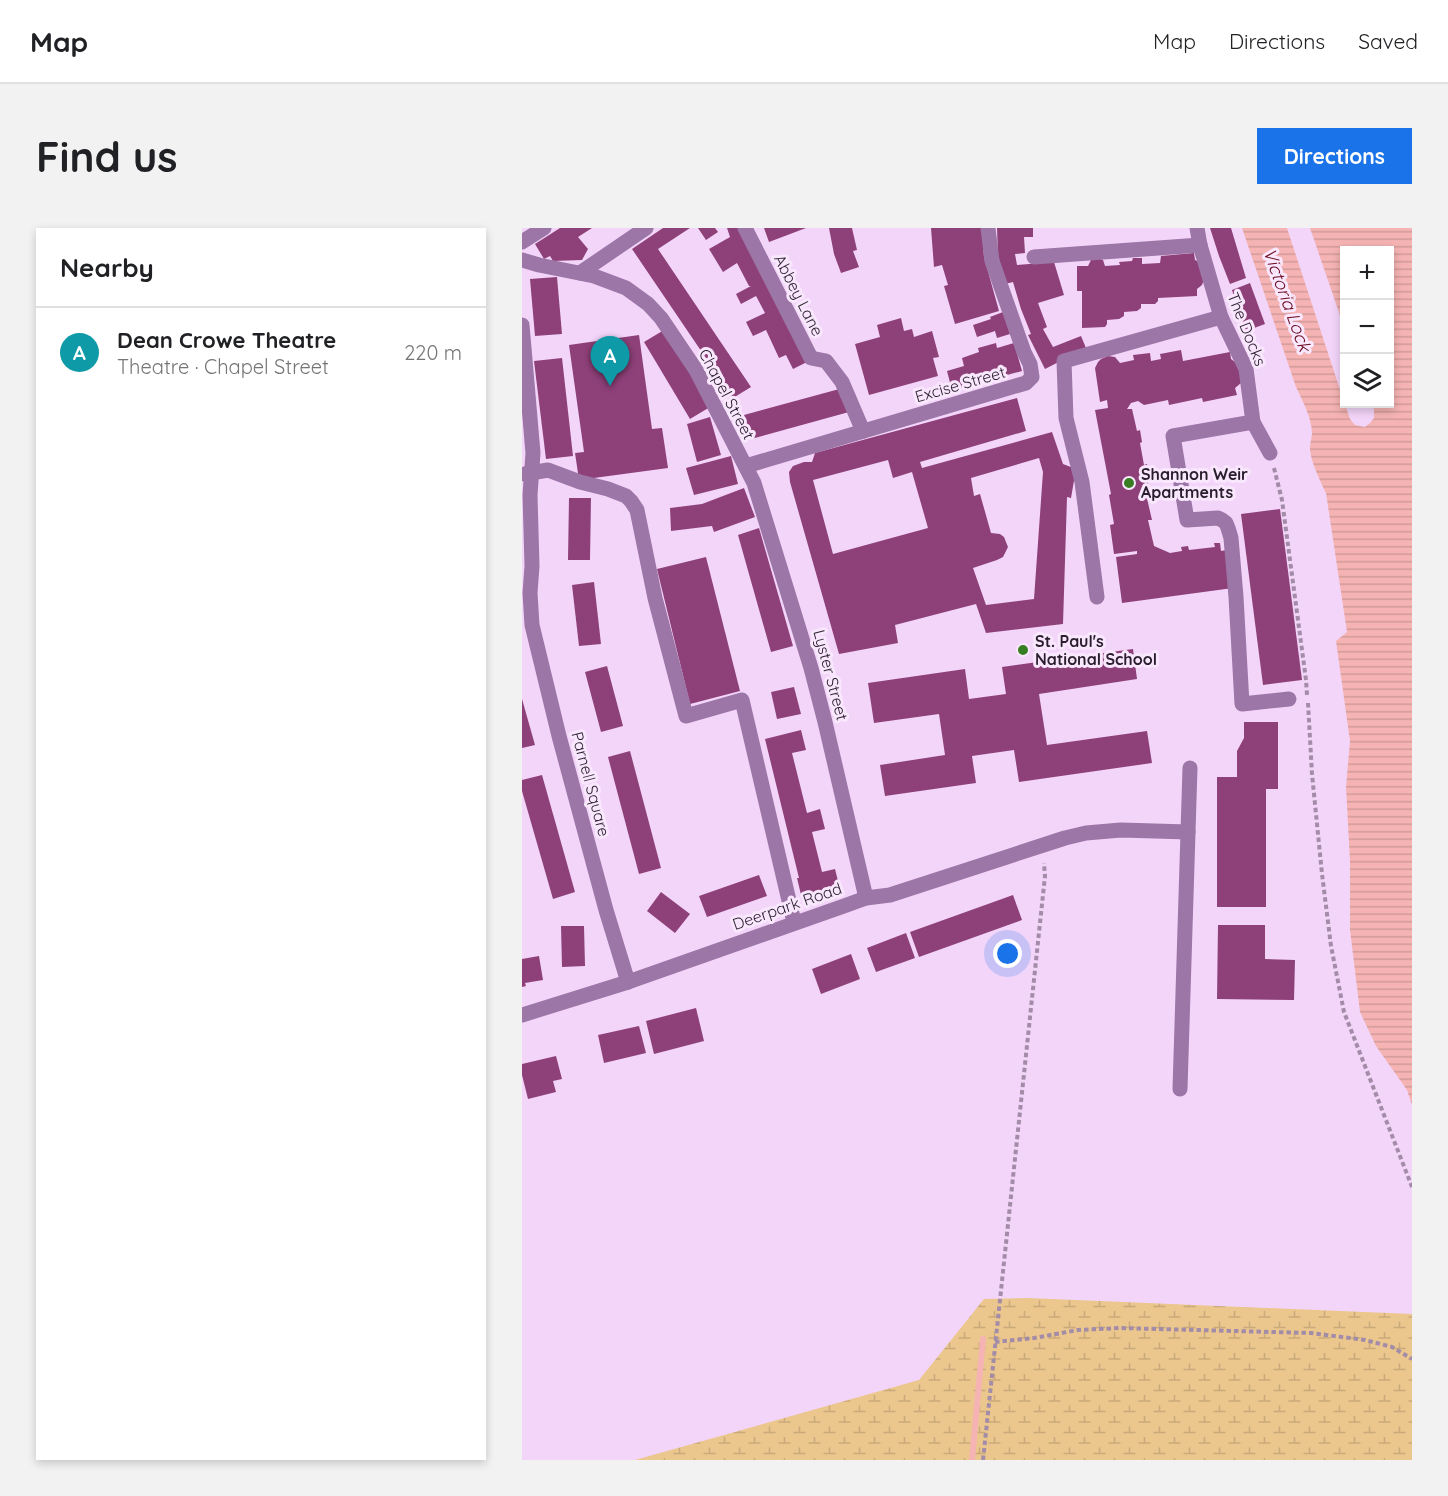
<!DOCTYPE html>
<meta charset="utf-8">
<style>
:root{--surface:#fff;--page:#f2f2f2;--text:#202124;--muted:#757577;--line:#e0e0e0;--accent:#1a73e8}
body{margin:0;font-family:Quicksand,sans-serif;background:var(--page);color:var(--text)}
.controls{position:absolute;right:18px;top:18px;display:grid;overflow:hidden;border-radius:0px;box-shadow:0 3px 9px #0003}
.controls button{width:54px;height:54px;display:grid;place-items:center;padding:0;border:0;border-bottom:2px solid var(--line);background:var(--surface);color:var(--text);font:30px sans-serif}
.you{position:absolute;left:486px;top:726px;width:21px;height:21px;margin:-15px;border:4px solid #fff;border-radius:50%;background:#1a73e8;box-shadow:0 0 0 9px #1a73e833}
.badge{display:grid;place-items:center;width:39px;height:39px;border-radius:50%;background:var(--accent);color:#fff;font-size:20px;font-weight:700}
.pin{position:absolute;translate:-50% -50px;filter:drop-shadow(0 2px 3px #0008)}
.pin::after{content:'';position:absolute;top:32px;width:21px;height:18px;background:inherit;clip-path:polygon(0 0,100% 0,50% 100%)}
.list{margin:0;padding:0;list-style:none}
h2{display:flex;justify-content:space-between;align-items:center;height:78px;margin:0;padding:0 24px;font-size:26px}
h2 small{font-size:20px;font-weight:400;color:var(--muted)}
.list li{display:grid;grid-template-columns:39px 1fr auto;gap:18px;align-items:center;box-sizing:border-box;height:90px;padding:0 24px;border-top:2px solid var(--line)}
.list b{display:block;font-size:22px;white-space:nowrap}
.list p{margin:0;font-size:20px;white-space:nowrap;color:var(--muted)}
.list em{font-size:20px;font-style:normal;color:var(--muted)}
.icon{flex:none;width:33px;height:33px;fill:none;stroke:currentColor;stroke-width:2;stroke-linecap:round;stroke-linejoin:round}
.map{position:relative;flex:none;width:890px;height:1232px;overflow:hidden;border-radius:0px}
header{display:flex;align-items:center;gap:36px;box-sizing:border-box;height:84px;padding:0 30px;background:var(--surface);border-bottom:2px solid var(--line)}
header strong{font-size:28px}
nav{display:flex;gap:33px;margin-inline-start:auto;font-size:21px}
.intro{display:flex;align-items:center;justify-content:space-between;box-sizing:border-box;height:144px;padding:0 36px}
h1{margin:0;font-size:42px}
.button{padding:15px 27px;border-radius:0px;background:var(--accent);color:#fff;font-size:21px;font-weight:700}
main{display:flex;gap:36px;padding:0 36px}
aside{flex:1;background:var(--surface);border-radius:0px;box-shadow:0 3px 9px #0003}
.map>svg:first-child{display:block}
.wetland{fill:url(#wetland-marsh)}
.water{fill:url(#water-rules);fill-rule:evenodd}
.pier{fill:#f3d5fa}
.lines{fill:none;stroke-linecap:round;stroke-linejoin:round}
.stream{stroke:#f5b4b3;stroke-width:6}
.building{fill:#8e4078;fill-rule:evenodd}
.path{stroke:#a38ca8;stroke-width:4;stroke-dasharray:4.5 3;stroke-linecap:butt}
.minor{stroke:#9c76a6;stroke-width:15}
.poi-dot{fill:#377e23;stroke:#f9e7fe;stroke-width:2}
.labels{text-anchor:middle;stroke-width:6;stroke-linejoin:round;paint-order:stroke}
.street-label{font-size:16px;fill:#291e2b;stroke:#f9e7fe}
.poi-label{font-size:16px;font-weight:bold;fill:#291e2b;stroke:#f9e7fe;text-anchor:start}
.water-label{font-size:18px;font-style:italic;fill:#690b1b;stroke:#f9e7fe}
</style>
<header>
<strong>Map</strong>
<nav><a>Map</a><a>Directions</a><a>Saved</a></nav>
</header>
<div class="intro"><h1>Find us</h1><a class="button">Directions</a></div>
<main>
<aside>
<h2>Nearby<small></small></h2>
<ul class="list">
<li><span class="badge" style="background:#0f9aa8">A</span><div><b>Dean Crowe Theatre</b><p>Theatre · Chapel Street</p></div><em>220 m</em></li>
</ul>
</aside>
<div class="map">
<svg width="890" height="1232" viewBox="0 0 890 1232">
<defs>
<pattern id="wetland-marsh" width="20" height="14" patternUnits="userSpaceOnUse" patternTransform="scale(1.5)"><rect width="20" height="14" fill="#ebc78d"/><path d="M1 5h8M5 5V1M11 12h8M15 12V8" fill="none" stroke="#caaa7a"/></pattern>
<pattern id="water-rules" width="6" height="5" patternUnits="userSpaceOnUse" patternTransform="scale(1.5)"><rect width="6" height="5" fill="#f5b4b3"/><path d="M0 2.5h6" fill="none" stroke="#d29a9a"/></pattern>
</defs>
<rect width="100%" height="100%" fill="#f3d5fa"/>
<path class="wetland" d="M506 1070 890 1086V1232H113L397 1152 462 1071Z"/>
<path class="water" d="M720 0H890V877L885 862 854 818 838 784 828 702V633L824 559 828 513 814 413 825 404 804 265C799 255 787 230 788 219 788 214 790 210 790 205 789 188 781 174 774 159ZM822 22H868V176H822Z"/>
<g class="pier">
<path d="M765 0H788L822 99V174Z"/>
<path d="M823 176H850L852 182V190L848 195 843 199 833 197 828 191Z"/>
</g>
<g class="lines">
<path class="stream" d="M450 1232 461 1111"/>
</g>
<g class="building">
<path d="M38 0H70L56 9 66 21 60 32 31 33 28 28 22 31 13 16Z"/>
<path d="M141 0H168L136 21 229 159 211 170 110 21Z"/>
<path d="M176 0H193L196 4 184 12Z"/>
<path d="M205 0H221L285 134 271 141 264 127 257 130 244 102 231 108 224 94 243 85 234 68 219 76 214 66 229 58H227L215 35 201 44 187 21 208 9Z"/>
<path d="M242 0H284L247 14Z"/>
<path d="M307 0H330L335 22 331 23 337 39 319 45 312 26Z"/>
<path d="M409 0H460L462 29 477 83 433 96 422 58 426 57 420 37 412 39Z"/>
<path d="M475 0H511V9H502L503 25 493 26 495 37 532 34 542 67 516 75 525 99 521 101 531 119 559 108 564 120 523 141 506 107 509 106 499 81 491 54 483 56 476 27Z"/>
<path d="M688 0H709L724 50 708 56 697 28Z"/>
<path d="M672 25 673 32 677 34 682 51 680 57 675 61V68L636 70V73L633 76H619V80L615 83 602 84V88L597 91 585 92V96L583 99 560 100V63H555V38H566L569 32 578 31 581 32 583 38 598 37 597 34 610 33 611 30H620V36L638 35 639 28Z"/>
<path d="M35 49 40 106 13 108 8 51Z"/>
<path d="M728 55 743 96 724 103 710 62Z"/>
<path d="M481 84 488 106 475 110 473 103 455 109 451 97 469 91 468 89Z"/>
<path d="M379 90 382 103 390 101 392 109 410 103 417 129 411 130 416 148 347 167 333 116 358 109 355 97Z"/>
<path d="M142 102 188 179 168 191 122 114Z"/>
<path d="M117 107 130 201 140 200 146 240 57 252 53 225 62 224 47 117Z"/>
<path d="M474 115 475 120 492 115 500 143 430 162 425 143 442 138 440 130 457 124 456 120Z"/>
<path d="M659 122 661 133 708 124 709 131 718 138 719 155 713 160 715 167 681 174 680 170 647 177 646 172 622 177 616 173 609 175 605 181H610L615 203 618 202 620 214 618 215 622 237 625 236 627 247 625 248 627 261 623 262 630 292H626L632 318 648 325 660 323 659 319 666 318 667 322 693 319 692 315H698L699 323 705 322 711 360 600 375 594 329 615 326V323L592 326 588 297 592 296 587 267 589 266 573 182 586 180 585 172 578 174 573 140 576 134 579 131 586 128 593 129 598 135 612 132 611 127 628 125 629 133 639 131 638 126Z"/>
<path d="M40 130 51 228 24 231 12 133Z"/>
<path d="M321 160 327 184 229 211 222 187Z"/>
<path d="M495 170 504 203 398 234 400 240 530 204 541 236 554 241 549 270 545 269 541 396 464 405 454 376 373 397 376 415 317 426 268 254 267 244 271 238 282 234H290L293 225ZM517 230 521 244 512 371 464 377 451 340 475 332 481 329 486 319 482 309 478 306 469 305 458 266 452 268 449 250ZM366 232 371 250 390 244 406 300 311 326 291 252Z"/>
<path d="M188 189 199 227 175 234 165 196Z"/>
<path d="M209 228 216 256 172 267 164 240Z"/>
<path d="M222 260 233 289 192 304 190 298 149 303 148 280 180 276Z"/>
<path d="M47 270H69L68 332H46Z"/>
<path d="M758 281 780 452 741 457 719 286Z"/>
<path d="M237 300 271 418 249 424 216 307Z"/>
<path d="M184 329 218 463 168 476 135 341Z"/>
<path d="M72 354 79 416 57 418 50 357Z"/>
<path d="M611 421 615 451 517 466 525 517 625 503 630 535 497 554 492 522 450 528 454 555 363 568 358 537 423 527 417 486 352 495 346 455 443 441 447 471 484 466 480 439Z"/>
<path d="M85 438 101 498 79 504 63 444Z"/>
<path d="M272 459 279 486 255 491 249 464Z"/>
<path d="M0 471 13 517 0 520Z"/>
<path d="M722 494H756V561H744V679H695V549H715V523L722 510Z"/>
<path d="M279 502 284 522 270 525 285 585 298 581 303 601 290 604 300 644 313 641 318 661 280 671 275 650H277L243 511Z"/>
<path d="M108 523 139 640 117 646 86 529Z"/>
<path d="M20 547 53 664 31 671 0 563V552Z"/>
<path d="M237 647 245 668 185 689 177 668Z"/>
<path d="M139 664 168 686 153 705 125 683Z"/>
<path d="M491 667 500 692 397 729 388 704Z"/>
<path d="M696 697H743V731L773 732 772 772 695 771Z"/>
<path d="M39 698H62L63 738 40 739Z"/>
<path d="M384 705 393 730 354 744 345 720Z"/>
<path d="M329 726 338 751 299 766 290 741Z"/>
<path d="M17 728 21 752 3 755 4 758 0 759V731Z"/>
<path d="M174 780 182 813 132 826 124 793Z"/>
<path d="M117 798 124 825 82 835 76 807Z"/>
<path d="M34 828 40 851 31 853 34 864 6 871 0 847V836Z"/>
</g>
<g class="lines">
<g class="path">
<path d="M752 240 760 272 784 452 785 467"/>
<path d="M786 475 790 546 800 646 809 718 822 784 890 959"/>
<path d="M473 1114 512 1110 556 1102 598 1100 789 1105 843 1112 870 1119 890 1131"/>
<path d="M461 1232 523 648 522 635"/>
</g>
<g class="minor">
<path d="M223 0 289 130 304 133 320 154 341 203"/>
<path d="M675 0 678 17 699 89 724 141 731 194 748 225"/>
<path d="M0 14 22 0"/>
<path d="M512 29 678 17"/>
<path d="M0 32 17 37 72 48 104 60 126 76 139 90 174 142 232 255 289 440 303 494 344 670"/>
<path d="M58 45 124 0"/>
<path d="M0 97 11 225 8 267 10 338 8 365 10 397 37 508 84 682 106 754"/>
<path d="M731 194 651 208 665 292 696 290 700 292 704 295 706 300 709 310 714 369 720 476 767 471"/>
<path d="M224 238 497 157 504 155 510 149 508 136 502 124 470 33 466 0"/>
<path d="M3 246 26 242 58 254 86 261 104 268 109 273 115 282 133 370 164 488 220 472 272 694"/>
<path d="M575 369 560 254 544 190 542 133 699 89"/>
<path d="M0 787 106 754 322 678 344 670 368 667 543 610 564 605 599 602 666 604"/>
<path d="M658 861 668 540"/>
</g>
</g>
<g class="poi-dot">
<circle cx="607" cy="255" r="6"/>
<circle cx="501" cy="422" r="6"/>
</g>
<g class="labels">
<g class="street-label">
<text transform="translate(277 67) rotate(63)" y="6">Abbey Lane</text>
<text transform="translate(725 101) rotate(68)" y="6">The Docks</text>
<text transform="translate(438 156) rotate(-16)" y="6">Excise Street</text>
<text transform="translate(205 166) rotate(62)" y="6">Chapel Street</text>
<text transform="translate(309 447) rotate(75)" y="6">Lyster Street</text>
<text transform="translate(69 556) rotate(75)" y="6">Parnell Square</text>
<text transform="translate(265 678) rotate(-19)" y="6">Deerpark Road</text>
</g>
<g class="poi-label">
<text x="619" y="252">Shannon Weir<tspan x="619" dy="18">Apartments</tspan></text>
<text x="513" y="419">St. Paul's<tspan x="513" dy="18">National School</tspan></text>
</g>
<g class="water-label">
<text transform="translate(765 72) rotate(70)" y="6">Victoria Lock</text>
</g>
</g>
</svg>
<div class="controls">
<button>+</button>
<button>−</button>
<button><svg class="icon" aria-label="layers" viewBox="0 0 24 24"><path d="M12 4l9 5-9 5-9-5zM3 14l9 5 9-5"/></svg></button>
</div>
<div class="you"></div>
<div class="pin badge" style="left:88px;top:158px;background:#0f9aa8">A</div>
</div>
</main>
